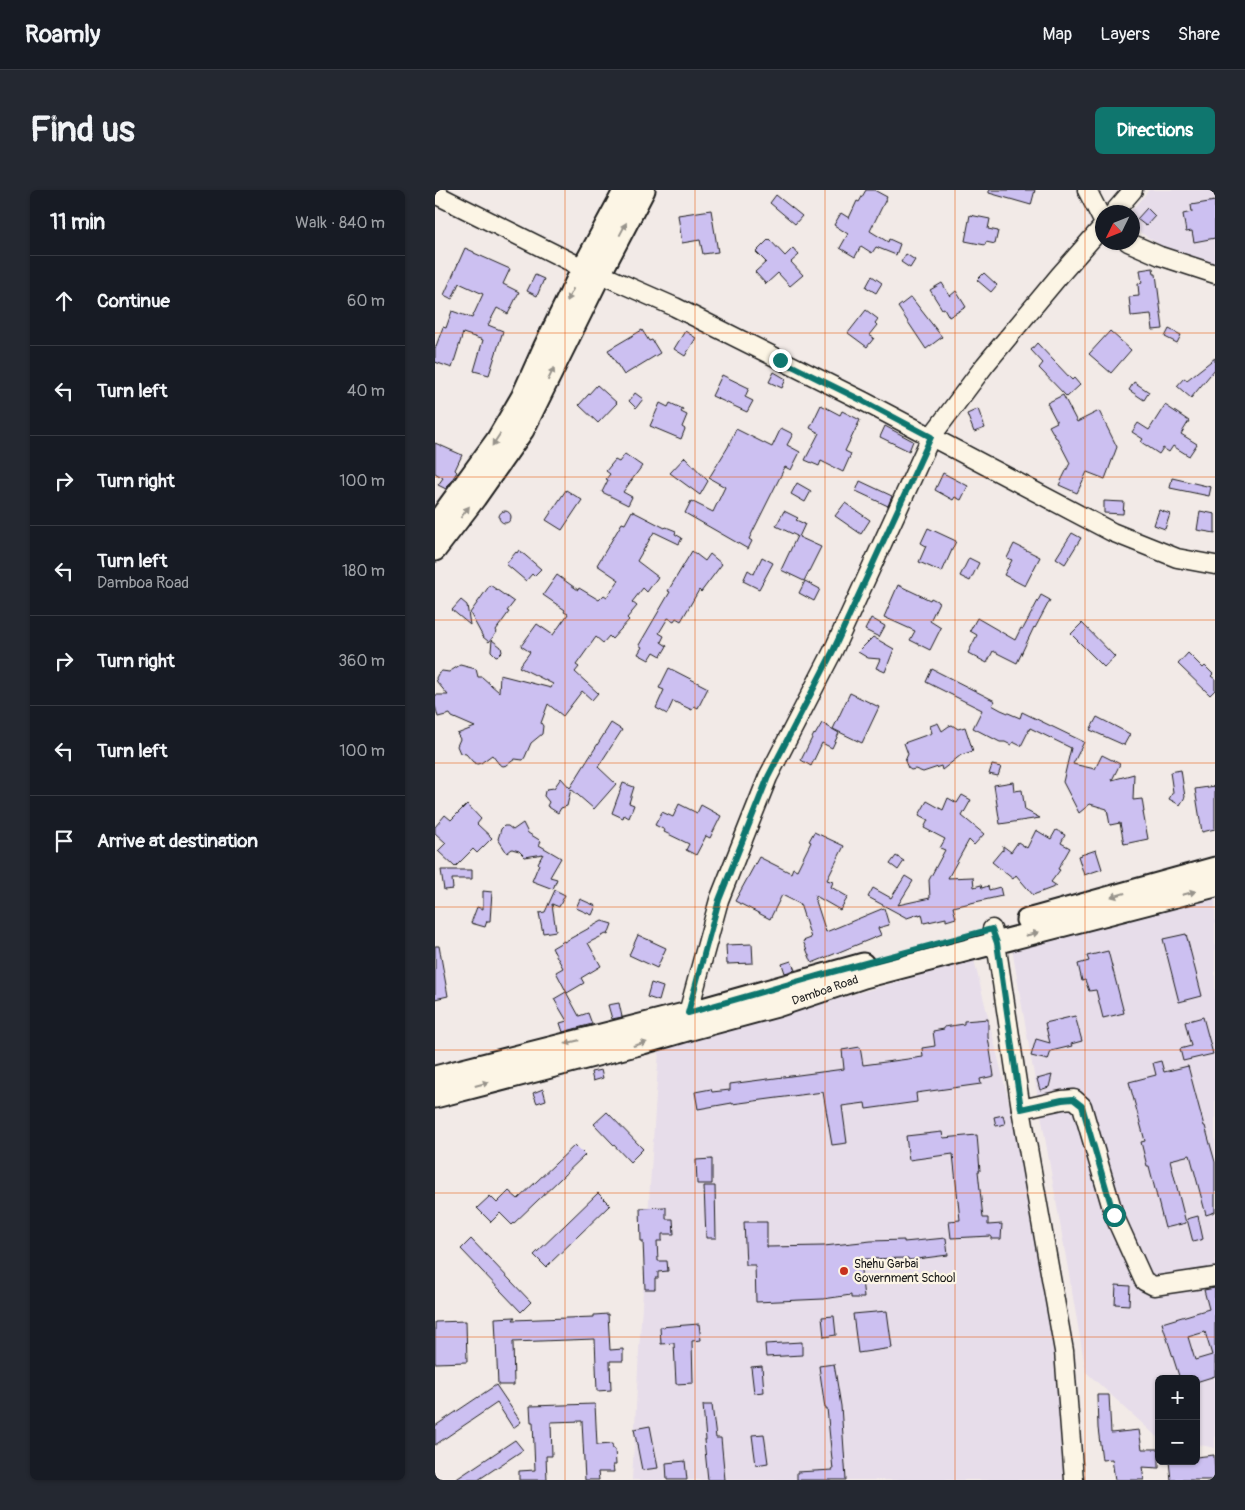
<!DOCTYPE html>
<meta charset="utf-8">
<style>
:root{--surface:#171b24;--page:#242831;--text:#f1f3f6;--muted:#9ea1a6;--line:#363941;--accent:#0f766e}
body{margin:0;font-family:Pangolin,sans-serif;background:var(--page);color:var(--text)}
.controls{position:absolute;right:15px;bottom:15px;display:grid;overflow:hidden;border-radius:8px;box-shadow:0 1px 4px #0004}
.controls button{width:45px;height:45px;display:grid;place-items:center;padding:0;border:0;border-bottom:1px solid var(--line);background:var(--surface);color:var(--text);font:25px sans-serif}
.compass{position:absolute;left:660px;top:15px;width:45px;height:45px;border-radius:50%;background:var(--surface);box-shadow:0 1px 4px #0004;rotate:227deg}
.stop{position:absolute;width:15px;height:15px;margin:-11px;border:4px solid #0f766e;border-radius:50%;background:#fff}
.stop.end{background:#0f766e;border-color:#fff;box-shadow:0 1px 5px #0008}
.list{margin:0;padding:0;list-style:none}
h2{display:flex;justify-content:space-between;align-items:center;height:65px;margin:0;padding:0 20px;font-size:21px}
h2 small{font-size:16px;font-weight:400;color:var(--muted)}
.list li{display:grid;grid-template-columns:32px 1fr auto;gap:15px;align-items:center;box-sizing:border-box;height:90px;padding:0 20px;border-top:1px solid var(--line)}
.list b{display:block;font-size:19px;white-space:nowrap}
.list p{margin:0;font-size:16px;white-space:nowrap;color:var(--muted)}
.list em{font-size:16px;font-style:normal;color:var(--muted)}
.icon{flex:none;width:28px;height:28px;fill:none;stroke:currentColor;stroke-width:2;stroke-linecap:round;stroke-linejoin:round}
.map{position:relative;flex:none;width:780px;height:1290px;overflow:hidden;border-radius:8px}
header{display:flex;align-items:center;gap:30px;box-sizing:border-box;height:70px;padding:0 25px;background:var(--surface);border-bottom:1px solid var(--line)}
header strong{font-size:24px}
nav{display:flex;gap:28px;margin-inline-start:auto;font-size:18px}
.intro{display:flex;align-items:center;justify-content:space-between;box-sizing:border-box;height:120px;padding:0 30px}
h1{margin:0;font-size:35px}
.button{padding:12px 22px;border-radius:8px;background:var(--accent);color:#fff;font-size:18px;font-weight:700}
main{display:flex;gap:30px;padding:0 30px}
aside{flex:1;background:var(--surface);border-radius:8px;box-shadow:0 1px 4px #0004}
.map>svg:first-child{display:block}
.built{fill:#e7ddea}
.building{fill:#ccc0f1;stroke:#1c1c1c;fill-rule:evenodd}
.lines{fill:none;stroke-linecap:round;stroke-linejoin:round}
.minor-casing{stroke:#1c1c1c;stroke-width:21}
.major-casing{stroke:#1c1c1c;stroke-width:25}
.minor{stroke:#fcf5e5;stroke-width:18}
.major{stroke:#fcf5e5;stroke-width:21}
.oneway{fill:#97938b}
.route{stroke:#0f766e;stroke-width:6}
.grid{fill:none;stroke:#e8590c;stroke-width:1;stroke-opacity:0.55}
.poi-dot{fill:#c8321e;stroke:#fcf5e5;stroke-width:2}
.labels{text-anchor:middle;stroke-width:4.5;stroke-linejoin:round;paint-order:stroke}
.street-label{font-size:12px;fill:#1c1c1c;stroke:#fcf5e5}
.poi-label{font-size:12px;fill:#1c1c1c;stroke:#fcf5e5;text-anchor:start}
</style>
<header>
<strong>Roamly</strong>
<nav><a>Map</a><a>Layers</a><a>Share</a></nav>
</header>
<div class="intro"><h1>Find us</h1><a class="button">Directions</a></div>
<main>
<aside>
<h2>11 min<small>Walk · 840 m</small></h2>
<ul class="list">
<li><svg class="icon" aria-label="ahead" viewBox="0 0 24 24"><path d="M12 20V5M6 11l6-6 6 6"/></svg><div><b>Continue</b></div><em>60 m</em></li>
<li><svg class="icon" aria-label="left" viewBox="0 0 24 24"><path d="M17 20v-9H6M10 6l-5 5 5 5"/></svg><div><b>Turn left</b></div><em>40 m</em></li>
<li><svg class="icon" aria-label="right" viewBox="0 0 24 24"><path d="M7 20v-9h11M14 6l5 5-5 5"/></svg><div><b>Turn right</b></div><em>100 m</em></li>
<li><svg class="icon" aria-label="left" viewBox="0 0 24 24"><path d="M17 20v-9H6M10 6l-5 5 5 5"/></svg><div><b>Turn left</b><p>Damboa Road</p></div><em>180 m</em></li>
<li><svg class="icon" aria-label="right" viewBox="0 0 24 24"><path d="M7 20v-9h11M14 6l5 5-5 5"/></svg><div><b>Turn right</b></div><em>360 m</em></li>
<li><svg class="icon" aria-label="left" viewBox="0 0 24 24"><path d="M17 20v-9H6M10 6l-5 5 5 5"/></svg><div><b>Turn left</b></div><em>100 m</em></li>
<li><svg class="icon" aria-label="arrive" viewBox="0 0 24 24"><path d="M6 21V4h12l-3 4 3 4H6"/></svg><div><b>Arrive at destination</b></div></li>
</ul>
</aside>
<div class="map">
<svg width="780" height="1290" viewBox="0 0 780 1290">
<rect width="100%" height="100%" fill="#f2eae7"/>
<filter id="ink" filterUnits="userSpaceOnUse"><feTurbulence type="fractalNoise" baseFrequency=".02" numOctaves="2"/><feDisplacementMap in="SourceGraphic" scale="10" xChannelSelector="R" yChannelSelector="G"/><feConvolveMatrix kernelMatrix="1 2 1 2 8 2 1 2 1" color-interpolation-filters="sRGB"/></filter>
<g filter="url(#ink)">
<g class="built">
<path d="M714 0H780V74L732 59 698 38V22H695Z"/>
<path d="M780 708V1258L761 1254V1189H724V1247L721 1246 651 1182 577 759Z"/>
<path d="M539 770 596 1002 623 1169 631 1290H197L204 1161 224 860Z"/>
</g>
<g class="building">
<path d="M431 0H439L452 7 435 41 453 52 454 49 465 54 461 65 441 57 437 63 426 56 420 67 405 58 413 44 399 35 406 23 414 28 422 11 424 12Z"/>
<path d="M554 0H600L596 15 554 3Z"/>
<path d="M341 5 367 26 360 34 335 13Z"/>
<path d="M780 11V48L759 52 757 41 751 42 748 24 757 22 756 15Z"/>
<path d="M712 18 720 26 711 36 702 29Z"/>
<path d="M276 20 283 62 268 64 265 50 247 53 243 25Z"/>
<path d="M535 25 555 29 553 39 563 41 560 54 551 52 550 55 530 51Z"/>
<path d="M334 49 350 66 358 58 364 65 356 72 368 85 355 96 343 83 331 94 320 82 331 72 321 62Z"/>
<path d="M30 58 39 62V63L75 79 68 94 84 102 73 124 62 118 53 135 68 141 54 185 39 181 48 150 28 143 17 178 0 172V159L8 137 11 138 17 121 37 128 48 104 24 93 17 109 9 105Z"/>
<path d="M471 64 480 70 475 78 466 72Z"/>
<path d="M718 78 719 84H721L728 139 718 140 716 124 696 126 694 107 704 106 703 94 707 93 705 80Z"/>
<path d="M549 83 562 95 556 102 542 90Z"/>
<path d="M100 85 109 89 102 106 92 101Z"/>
<path d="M437 86 447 93 441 103 431 97Z"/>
<path d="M507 93 515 106 521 101 531 117 514 127 509 118 507 119 495 100Z"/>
<path d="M476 107 507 147 491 159 463 117Z"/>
<path d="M431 120 443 129 440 133 442 135 434 145 439 148 432 157 413 143Z"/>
<path d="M734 139 746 145 742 153 730 147Z"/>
<path d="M207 140 214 151 217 150 225 163 189 185 173 160Z"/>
<path d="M250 141 261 148 250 166 239 159Z"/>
<path d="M675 141 696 160 676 183 654 164Z"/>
<path d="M602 153 637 190 639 188 645 195 632 207 604 178 608 173 596 160Z"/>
<path d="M780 168V179L756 208 742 196 749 188 752 190Z"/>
<path d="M339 182 351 189 347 198 334 192Z"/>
<path d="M287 185 314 198 310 207 318 211 312 222 277 206Z"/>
<path d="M699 192 714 202 709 210 694 200Z"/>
<path d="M162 195 182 213 163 233 144 215Z"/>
<path d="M200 203 208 209 201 218 194 211Z"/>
<path d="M628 205 642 232 664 221 682 257 670 289 652 282 642 303 624 295 635 273 622 248H621L614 236 622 232 612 213Z"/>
<path d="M225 213 233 217 235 213 248 219 246 222 252 225 247 237 250 239 246 249 215 236Z"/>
<path d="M386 215 405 225 407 221 425 230 410 261 416 264 408 282 386 271 384 276 370 270 384 243 375 238Z"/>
<path d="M730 215 754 231 746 244 762 254 754 266 738 256 734 262 728 258 724 264 706 252 708 249 697 242 703 233 714 240Z"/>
<path d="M543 219 550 238 539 242 532 224Z"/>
<path d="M450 236 478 251 474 261 445 247Z"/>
<path d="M346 238 358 244 352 255 365 262 356 280 350 277 314 349 317 351 313 359 250 323 256 311 278 322 290 297 274 288 293 257 301 239 337 257Z"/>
<path d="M0 253 27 265 20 280 22 282 11 299 3 295 8 288 0 283Z"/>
<path d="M190 264 207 276 188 302 197 307 193 315 167 302 173 290 171 289 175 284 171 281 180 270 184 272Z"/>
<path d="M250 267 273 291 265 305 235 283Z"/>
<path d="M508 283 533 296 526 310 520 307 518 310 500 300Z"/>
<path d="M737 288 776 297 774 306 735 298Z"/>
<path d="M425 291 457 306 453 316 421 301Z"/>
<path d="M362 293 376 301 370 312 356 304Z"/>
<path d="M131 300 147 310 127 340 111 330Z"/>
<path d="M669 311 689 312 688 324 669 323Z"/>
<path d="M410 313 435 330 426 344 400 326Z"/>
<path d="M724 320 735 324 730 339 719 335Z"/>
<circle cx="70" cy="327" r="6"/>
<path d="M197 321 230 338 231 337 241 341 240 344 247 348 244 354 219 342 202 371 223 387 212 402 208 398 197 412 202 416 192 428 194 430 177 449 174 446 168 453 161 447 141 475 144 477 140 482 163 503 157 510 147 501 128 526 113 514 106 533 108 536 107 544 96 553 90 567 88 570 80 569 72 575 68 576 64 574 57 565 46 573 42 574 38 572 31 564 25 563 22 556 25 549 22 544 40 537 17 527 15 524 3 527 0 515V505H13L2 492 1 488 3 484 7 481 14 482 25 475 41 479 43 487H47L64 502 65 485 116 498 118 494 84 477 95 462 86 456 102 434 118 445 133 424 129 422 130 420 108 405 122 385 143 400 144 398 164 410 169 405 172 407 184 390 162 375 187 333 190 334Z"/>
<path d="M349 321 363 328 361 330 370 334 364 347 386 357 369 391 346 380 362 346 341 336Z"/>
<path d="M765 321 780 324V343L762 340Z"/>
<path d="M493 338 521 351 507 382 484 372 491 356 486 353Z"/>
<path d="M637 343 646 348 630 374 621 368Z"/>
<path d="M579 354 605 367 590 396 569 385 577 370 572 368Z"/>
<path d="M84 360 106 379 99 386 97 384 91 391 71 374 81 362 82 363Z"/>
<path d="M257 361 270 371 275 364 287 374 266 402 264 400 246 431 241 428 239 431 233 428 224 443 229 446 226 452 232 456 226 466 219 462 214 470 203 464 207 457 204 455 235 402 233 401Z"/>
<path d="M327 367 338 373 324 399 308 391 313 380 319 384Z"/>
<path d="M534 368 544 373 535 391 525 386Z"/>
<path d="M370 391 385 399 379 411 364 403Z"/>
<path d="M55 395 79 412 72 421 74 422 61 440 62 442 54 452 48 447 35 423Z"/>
<path d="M463 395 495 410 496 408 504 412 495 431 506 438 495 460 475 450 480 441 449 427Z"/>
<path d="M606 405 615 410 600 438 599 437 582 473 558 461 552 473 533 463 542 445 535 441 542 428 580 450 586 438 588 439Z"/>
<path d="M26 410 32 415 35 435 17 420Z"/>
<path d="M436 428 450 436 444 447 430 440Z"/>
<path d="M647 433 680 467 669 477 636 444Z"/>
<path d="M438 447 459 459 450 482 441 478 445 469 433 468 423 462Z"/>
<path d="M57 450 66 457 67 462 64 465 61 466 56 461Z"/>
<path d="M753 463 768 478 770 476 778 484 776 486 780 489V500L775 505 743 474Z"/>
<path d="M234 478 273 498 263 518 259 516 257 520 238 511 232 524 221 518 229 500 224 498Z"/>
<path d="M497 479 560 511 557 515 566 520 585 528 587 522 649 552 638 574 660 579 667 565 685 574 677 590 699 584 698 610 707 609 709 622H708L713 649 689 654 685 633 675 635 672 619 655 614 644 623 628 592 636 558 595 538 586 556 578 552 576 555 570 552H565L538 538 547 520 491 492Z"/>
<path d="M415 503 444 517 427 553 398 539Z"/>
<path d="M662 527 695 544 689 555 655 540Z"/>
<path d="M176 533 187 540 163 577 181 594 159 619 136 599 132 616 126 618 123 623 112 616 114 612 109 606 110 601 112 599 119 598 126 588 135 598Z"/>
<path d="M387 533 404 543 397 558 387 553 376 576 366 570 379 544 380 545Z"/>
<path d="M503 533 507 541 514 536 517 535 523 539 530 537 538 561 526 565 507 580 506 576 488 582 480 579 476 580 473 578 470 571 473 564 469 553 497 543 495 536Z"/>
<path d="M557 575 566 577 563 586 554 584Z"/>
<path d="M746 580 750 607 745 615 734 609 738 602 735 582Z"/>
<path d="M578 592 579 601 587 600 590 620 605 628 565 634 559 595Z"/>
<path d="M188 593 199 597 194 613 199 615 194 628 189 625 188 628 177 623Z"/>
<path d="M780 596V639L767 642 760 599Z"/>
<path d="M527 605 536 610 527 626 549 644 539 655 534 650 513 688 538 687 539 697 546 695 547 698 553 696 554 700 565 697 567 706 518 717 521 728 511 731V728L489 733 487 724 484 725V724L472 728 433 707 438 698 456 708 470 686 478 691 463 715 495 708 494 690 510 660 505 658 510 649 489 638 493 630 484 625 492 611 508 620 513 608 522 613Z"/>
<path d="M32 614 46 629 42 634 57 648 42 663 38 659 20 677 3 661 11 653 0 643V637L10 625 16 630Z"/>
<path d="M244 614 262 623 266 615 286 626 275 648 271 646 261 665 251 660 254 654 229 642 230 640 220 635 227 622 238 627Z"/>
<path d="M88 633 93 643 106 651 104 655 126 668 115 687 122 689 118 699 97 691 104 674 103 673 108 664 90 667 84 661 77 659 72 663 63 649 66 639 69 636H73L78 640Z"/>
<path d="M601 640 616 649 621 640 630 645 626 653 635 658 623 679 625 680 616 692 622 696 598 705 581 685 578 689 557 672 567 660 568 661V656L576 662 583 652 592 658Z"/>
<path d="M379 642 409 656 392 690 398 692 396 697 413 707 405 720 379 705 391 742 449 718 454 735 443 738 446 745 377 773 368 751 376 748 365 714 347 705 335 729 300 711 324 667 356 683 358 678 362 680 376 652 374 651Z"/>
<path d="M661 660 667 679 649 685 643 666Z"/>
<path d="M461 666 469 671 463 680 455 674Z"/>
<path d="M6 680H37V689H17L18 699 9 700Z"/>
<path d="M120 700 130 705 124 717 117 714 121 741 108 743 104 723 110 722Z"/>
<path d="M48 701 57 702 55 731H52L50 737 36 733 42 717 48 719Z"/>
<path d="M145 709 161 716 157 725 141 718Z"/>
<path d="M167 731 177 734 173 745 171 744 153 753 166 776 146 788 149 793 132 803 121 782 128 778 117 758 129 751V752Z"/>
<path d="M751 744 767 806 744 812 728 749Z"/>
<path d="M203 745 231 758 222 778 194 765Z"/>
<path d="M317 754 318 773 292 774 291 755Z"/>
<path d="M0 756H4L13 806 0 809Z"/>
<path d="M673 761 689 823 668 828 661 800 654 801 650 790 647 791 643 774 654 771 652 766Z"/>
<path d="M356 771 360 780 350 783 347 774Z"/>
<path d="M216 793 228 797 224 811 212 807Z"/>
<path d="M131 802 144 826 153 823 157 834 128 842 125 833 132 831 119 809Z"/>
<path d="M184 813 187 827 177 829 173 815Z"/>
<path d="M640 826 647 851 636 854 637 856 616 861 613 870 596 866 601 849 615 853 610 833Z"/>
<path d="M768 827 778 864 748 871 745 859 756 856 750 832Z"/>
<path d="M553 829V847L559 886 545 889 546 894 481 903 482 912 431 919 430 913 407 916 412 953 397 955 388 902 297 914V913L263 919 260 902 276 899 277 902 295 900V894L409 879 407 860 425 857 428 875 488 867 487 858 500 856 498 841 509 839V837L529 834V831Z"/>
<path d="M726 871 729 882 753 876 769 936H770L780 972V1022L771 1025 755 965 735 970 751 1033 730 1038 714 976H712L706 952 710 951 694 892 721 885 718 873Z"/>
<path d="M166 880 168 888 158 891 156 882Z"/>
<path d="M617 885 614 897 605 900 602 889Z"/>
<path d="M108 899 111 910 102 913 98 903Z"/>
<path d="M172 922 208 959 195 972 159 934Z"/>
<path d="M568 925 570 934 561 936 559 927Z"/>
<path d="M507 942 508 948 542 945 545 981H543L548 1028H553V1035L567 1034 566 1049H556V1046L516 1048 514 1031 525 1030 518 964 474 970 471 946Z"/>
<path d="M140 955 150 965 77 1035 65 1023 56 1032 42 1018 55 1006 62 1013 74 1001 83 1009Z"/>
<path d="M277 969V994H262L261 970Z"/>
<path d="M269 996H280L281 1048H271Z"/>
<path d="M163 1003 175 1015 111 1077 99 1065Z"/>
<path d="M231 1017V1029H238L239 1044H227V1051H222L223 1071H232L233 1081 223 1082V1088H220V1099H210L208 1051H206L205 1018Z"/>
<path d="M763 1026 768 1049 758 1052 752 1029Z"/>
<path d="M309 1032H332V1057L389 1056 436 1051 469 1050V1052L511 1048 513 1065 474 1070 473 1068 426 1069V1070L425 1071 429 1108H416V1105L388 1109 321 1112 320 1075H311Z"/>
<path d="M36 1049 96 1112 86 1122 26 1059Z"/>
<path d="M681 1095 695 1096 694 1115 680 1114Z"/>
<path d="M780 1098V1186L761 1192V1189H745L727 1133 774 1119 769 1100ZM770 1142 777 1165 760 1170 753 1147Z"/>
<path d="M452 1121 457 1158 423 1163 418 1124Z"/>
<path d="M173 1124 175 1160 188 1159V1171H175L176 1200 162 1201 160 1149 78 1152 79 1195H63L60 1128 80 1127 78 1130 159 1127V1125Z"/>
<path d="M399 1126 401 1145 389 1147 387 1127Z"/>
<path d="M31 1131 32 1172 0 1173V1132Z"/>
<path d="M264 1134 266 1150 257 1151 258 1193 241 1194 239 1153 226 1154 225 1137Z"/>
<path d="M367 1152V1165L331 1167 330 1154Z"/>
<path d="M399 1174 406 1216 411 1290H362V1282L398 1280 392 1218H390L384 1176Z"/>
<path d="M327 1176 329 1202 319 1203 316 1177Z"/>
<path d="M61 1195 86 1232 78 1238 62 1213 0 1255V1236Z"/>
<path d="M662 1205H674L676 1243 704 1240 707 1259H724V1278L707 1277 709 1290H680L677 1269 667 1270 663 1238Z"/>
<path d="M160 1214 162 1255 177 1254 178 1259H180L181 1275H178L179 1282H163L164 1290H150L147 1231 116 1232 117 1266H111L112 1290H84V1281L100 1280 98 1232H96L95 1216Z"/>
<path d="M268 1215H277L281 1248H286L290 1290H273L269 1250H271Z"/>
<path d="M215 1236 223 1278 207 1280 199 1239Z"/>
<path d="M329 1244 333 1273 321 1275 317 1245Z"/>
<path d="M80 1250 88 1260 43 1290H20Z"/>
<path d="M779 1265 780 1290H736L734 1271H761V1267Z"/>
<path d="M250 1271 252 1290H232L231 1273Z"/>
</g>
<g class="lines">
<g class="minor-casing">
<g id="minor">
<path d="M652 0 668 31"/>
<path d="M0 4 148 78"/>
<path d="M679 22 698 0"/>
<path d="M693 52 725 66 780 84"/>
<path d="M165 84 240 117 428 211 677 342 742 368 780 375"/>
<path d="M557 739 561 753 586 919 629 1161 639 1290"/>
<path d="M255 834 253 823 284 710 333 587 398 461 496 247 550 175 624 86 668 36"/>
<path d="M586 919 627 910 639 909 647 916 679 1025 709 1091 719 1096 780 1087"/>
</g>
</g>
<g class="major-casing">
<g id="major">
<path d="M0 335 62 250 87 207 109 158 148 78 190 0"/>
<path d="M0 360 40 308 88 240 165 84 209 0"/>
<path d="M592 730 780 678"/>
<path d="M0 887 253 823 428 774"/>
<path d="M0 907 208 853 256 839 342 816 429 787 780 696"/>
</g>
</g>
<use href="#minor" class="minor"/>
<use href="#major" class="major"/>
</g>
<defs><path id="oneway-solid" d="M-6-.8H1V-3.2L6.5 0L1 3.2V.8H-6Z" transform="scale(1.25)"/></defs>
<g class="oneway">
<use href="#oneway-solid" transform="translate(188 39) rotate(-62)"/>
<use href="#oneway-solid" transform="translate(135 105) rotate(116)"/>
<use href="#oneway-solid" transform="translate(116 184) rotate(-64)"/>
<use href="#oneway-solid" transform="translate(61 250) rotate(123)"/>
<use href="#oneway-solid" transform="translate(30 322) rotate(-53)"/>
<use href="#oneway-solid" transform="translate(754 703) rotate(-15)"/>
<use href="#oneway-solid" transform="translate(683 705) rotate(164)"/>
<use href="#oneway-solid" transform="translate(597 744) rotate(-15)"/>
<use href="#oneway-solid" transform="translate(137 852) rotate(166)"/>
<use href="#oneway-solid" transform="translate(205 854) rotate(-15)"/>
<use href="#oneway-solid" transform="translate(47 894) rotate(-15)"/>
</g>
</g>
<g class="lines" filter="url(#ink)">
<path class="route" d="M345 170 428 211 496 247 398 461 333 587 284 710 253 823 386 785 557 739 562 753 586 919 627 910 638 909 647 916 679 1025"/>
</g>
<path class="grid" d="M130 0V1290M260 0V1290M390 0V1290M520 0V1290M650 0V1290M0 143H780M0 287H780M0 430H780M0 573H780M0 717H780M0 860H780M0 1003H780M0 1147H780"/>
<circle class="poi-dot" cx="409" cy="1081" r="5"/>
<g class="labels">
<g class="street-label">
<text transform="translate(390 800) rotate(-19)" y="4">Damboa Road</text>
</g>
<g class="poi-label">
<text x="419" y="1078">Shehu Garbai<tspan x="419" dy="14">Government School</tspan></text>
</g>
</g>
</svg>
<div class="controls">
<button>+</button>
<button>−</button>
</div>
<svg class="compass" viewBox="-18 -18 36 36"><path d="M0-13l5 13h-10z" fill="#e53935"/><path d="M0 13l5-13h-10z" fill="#9ea1a6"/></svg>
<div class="stop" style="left:679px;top:1025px"></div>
<div class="stop end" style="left:345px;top:170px"></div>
</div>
</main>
